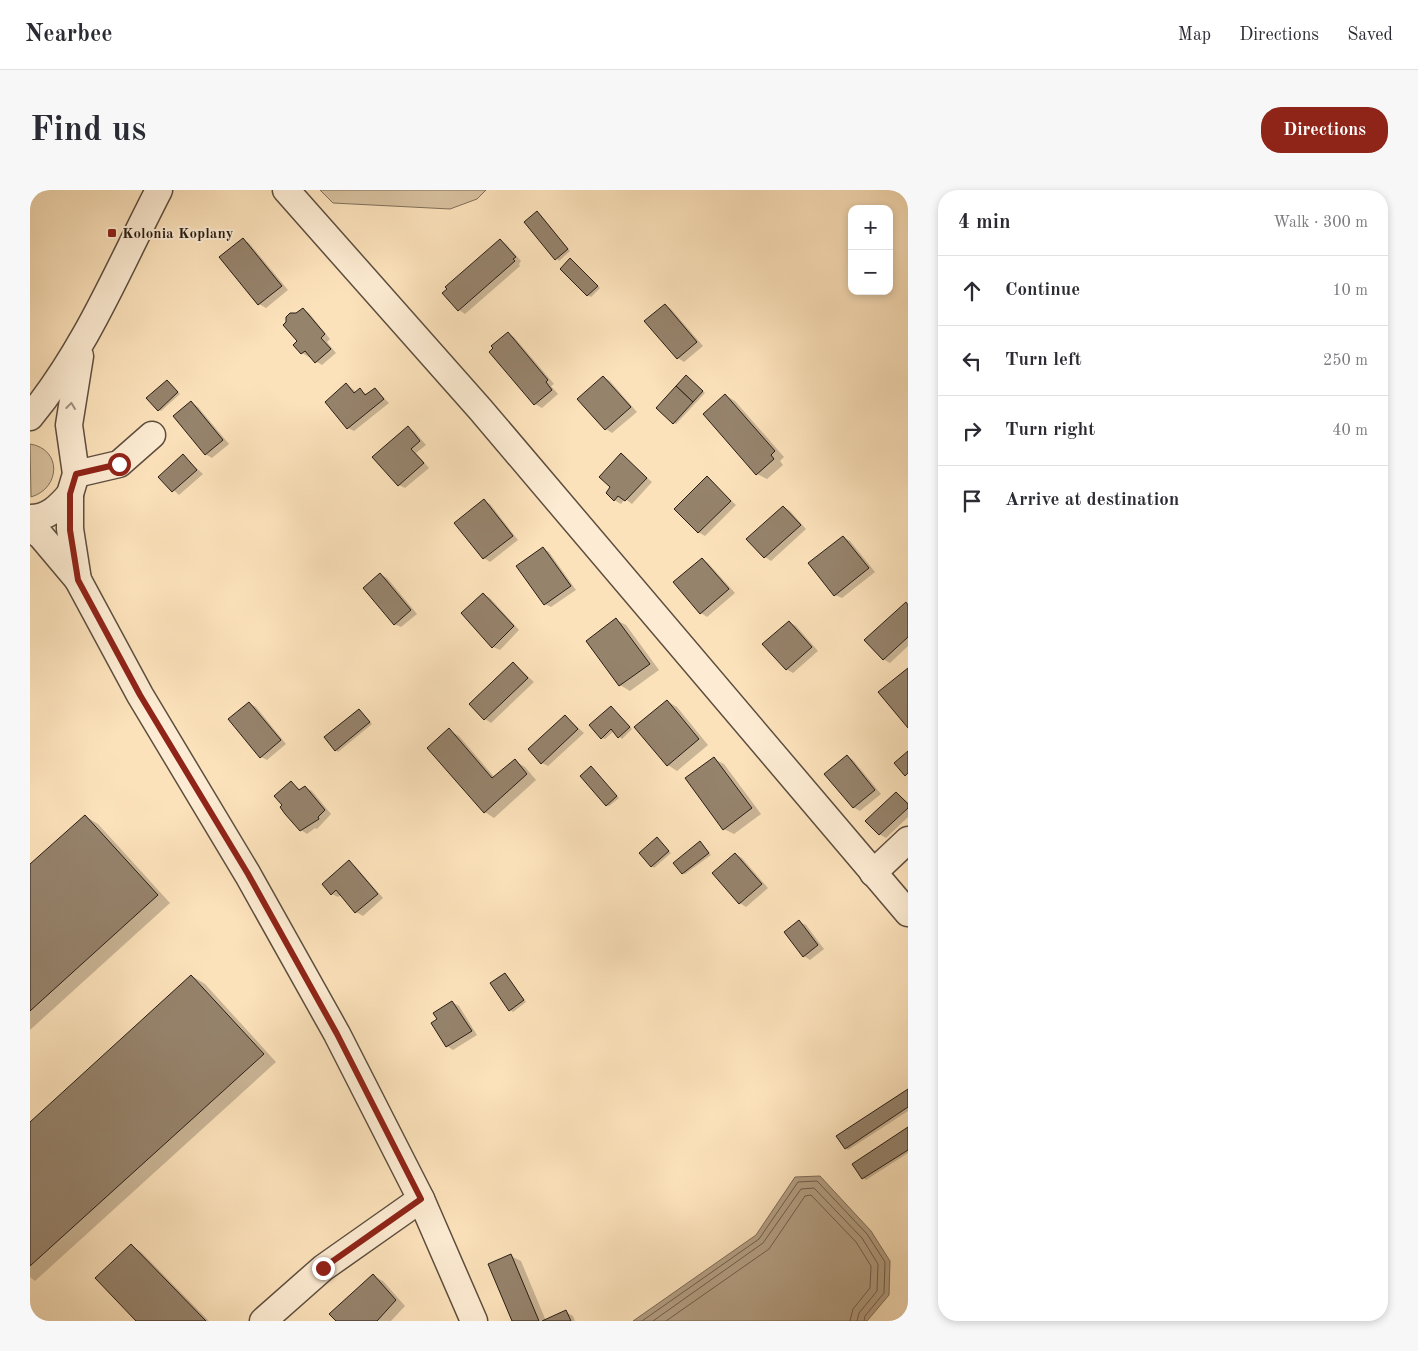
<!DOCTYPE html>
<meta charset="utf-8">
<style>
:root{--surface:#fff;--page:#f7f7f7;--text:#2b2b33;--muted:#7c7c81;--line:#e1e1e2;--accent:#8f2418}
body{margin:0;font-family:"Old Standard TT",serif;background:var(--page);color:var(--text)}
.controls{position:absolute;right:15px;top:15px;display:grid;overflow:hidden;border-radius:10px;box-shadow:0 2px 8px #0003}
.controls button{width:45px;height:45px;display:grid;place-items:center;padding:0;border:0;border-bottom:1px solid var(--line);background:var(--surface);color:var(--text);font:25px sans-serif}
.stop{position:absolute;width:15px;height:15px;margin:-11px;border:4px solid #8f2418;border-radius:50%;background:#fff}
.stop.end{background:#8f2418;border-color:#fff;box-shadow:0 1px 5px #0008}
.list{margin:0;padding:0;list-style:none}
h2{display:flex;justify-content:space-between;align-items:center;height:65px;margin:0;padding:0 20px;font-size:21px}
h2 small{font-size:16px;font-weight:400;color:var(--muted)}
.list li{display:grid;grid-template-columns:32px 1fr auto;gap:15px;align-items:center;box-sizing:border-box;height:70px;padding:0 20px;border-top:1px solid var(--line)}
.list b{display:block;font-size:19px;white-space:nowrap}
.list em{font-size:16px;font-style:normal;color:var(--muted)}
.icon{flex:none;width:28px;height:28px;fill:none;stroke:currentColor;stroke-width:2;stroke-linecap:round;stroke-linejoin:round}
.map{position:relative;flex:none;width:878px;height:1131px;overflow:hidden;border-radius:20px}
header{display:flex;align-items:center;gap:30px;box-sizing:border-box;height:70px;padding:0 25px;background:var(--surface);border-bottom:1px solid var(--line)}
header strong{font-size:24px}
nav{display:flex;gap:28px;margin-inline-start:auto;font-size:18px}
.intro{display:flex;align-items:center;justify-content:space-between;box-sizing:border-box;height:120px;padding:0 30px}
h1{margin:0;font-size:35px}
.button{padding:12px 22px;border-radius:20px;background:var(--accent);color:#fff;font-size:18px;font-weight:700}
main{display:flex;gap:30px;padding:0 30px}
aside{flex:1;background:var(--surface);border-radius:20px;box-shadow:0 2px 8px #0003}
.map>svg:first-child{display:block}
.green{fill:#d8c19f;stroke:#806f5a}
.water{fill:#b49f83;stroke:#7c6b57}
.shadow{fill:#0003}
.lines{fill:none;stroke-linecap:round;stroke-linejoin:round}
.shore{stroke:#6e5e4c;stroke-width:1}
.building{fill:#96836c;stroke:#281d16}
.minor-casing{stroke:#5d4e3f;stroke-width:29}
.minor{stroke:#fdecd3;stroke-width:26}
.oneway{stroke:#9d8f7e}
.route{stroke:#8f2418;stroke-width:6}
.poi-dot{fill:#8f2418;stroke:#fdecd3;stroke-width:2}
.labels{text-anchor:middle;stroke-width:4;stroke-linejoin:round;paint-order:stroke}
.poi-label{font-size:15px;font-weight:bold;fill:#281d16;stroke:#fdecd3;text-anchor:start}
</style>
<header>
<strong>Nearbee</strong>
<nav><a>Map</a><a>Directions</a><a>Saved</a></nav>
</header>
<div class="intro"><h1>Find us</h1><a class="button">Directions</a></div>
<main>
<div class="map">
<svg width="878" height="1131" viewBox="0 0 878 1131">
<rect width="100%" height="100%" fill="#fce2bb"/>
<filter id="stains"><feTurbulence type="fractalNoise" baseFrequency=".004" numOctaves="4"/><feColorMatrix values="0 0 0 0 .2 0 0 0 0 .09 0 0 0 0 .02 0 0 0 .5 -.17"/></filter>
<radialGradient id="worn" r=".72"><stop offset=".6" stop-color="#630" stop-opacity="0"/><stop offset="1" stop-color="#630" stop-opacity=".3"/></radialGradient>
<g class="green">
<path d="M290 0H456L447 9 420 19 303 13Z"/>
<path d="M0 254C32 259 31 298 1 307Z"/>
</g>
<path class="water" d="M790 986 841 1041 860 1071 859 1105 837 1131H603L726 1045 765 987Z"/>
<g class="shadow">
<path d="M510 24 540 61 529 71 496 33Z"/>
<path d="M213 50 219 53 258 100 236 118 229 114 191 67Z"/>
<path d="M470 50 476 54 491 71 489 74 490 76 435 124 429 120Z"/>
<path d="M543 71 570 98 561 107 558 105Z"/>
<path d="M635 115 641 119 673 156 654 172 648 168 616 131Z"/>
<path d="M273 119 279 123 300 149 297 152 306 163 292 175 272 163 265 155 268 152 266 125Z"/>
<path d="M478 143 484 147 524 194 521 196 528 204 512 218 505 214 461 162Z"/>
<path d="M573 187 580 191 607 222 582 243 576 239 549 209Z"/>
<path d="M659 188 675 203 646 234 644 233Z"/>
<path d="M137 191 150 204 131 221 129 220Z"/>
<path d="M317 194 327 203 330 200 338 205 345 199 359 213 324 241 318 238Z"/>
<path d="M695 205 705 211 754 267 750 271 753 275 737 289 727 284Z"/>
<path d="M162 213 168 217 199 254 182 268 175 264Z"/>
<path d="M378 238 384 241 396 255 386 263 399 278 375 298 369 295Z"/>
<path d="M591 265 622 292 602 314 595 309 591 314 584 310Z"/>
<path d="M153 266 173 284 149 305 130 287Z"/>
<path d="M677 288 706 315 675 346 668 342Z"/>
<path d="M454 311 460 314 488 350 460 372 454 368Z"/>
<path d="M754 317 760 321 776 339 741 371 735 367Z"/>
<path d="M813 347 820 351 845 382 812 408 805 405Z"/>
<path d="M513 358 519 362 546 400 521 417 515 414Z"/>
<path d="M672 369 678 373 705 403 677 427 671 423 645 393Z"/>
<path d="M350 384 357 388 387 424 371 437 364 434Z"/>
<path d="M453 404 460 408 489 440 470 460 463 457Z"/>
<path d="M876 414 878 415V456L860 473 853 469Z"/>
<path d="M586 430 596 435 629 480 600 501 590 495Z"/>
<path d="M759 432 766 436 788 461 763 483 756 479Z"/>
<path d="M484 474 504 492 461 533 455 529Z"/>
<path d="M637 511 647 517 678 555 647 581 638 575Z"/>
<path d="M219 513 226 517 256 554 237 570 231 567Z"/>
<path d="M581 517 602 539 592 549 584 541 575 549 572 548Z"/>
<path d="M329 520 342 534 308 562 306 560Z"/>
<path d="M535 526 554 543 518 576 512 573Z"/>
<path d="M419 540 429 546 465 588 485 571 495 577 506 590 464 628 455 622Z"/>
<path d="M817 566 823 570 851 604 830 621 823 617Z"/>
<path d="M684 569 694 574 731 624 704 644 694 639Z"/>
<path d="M561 578 589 608 579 616 576 615Z"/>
<path d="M261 593 271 600 275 597 282 601 301 624 287 639 285 638 277 644 271 640Z"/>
<path d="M867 603 878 612V627L856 648 849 644Z"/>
<path d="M55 626 68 634 140 713 0 840V676Z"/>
<path d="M627 648 641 663 624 678 622 676Z"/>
<path d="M673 655 681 665 655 684 653 683Z"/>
<path d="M705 664 712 668 738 698 716 717 710 713 684 683Z"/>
<path d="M319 672 325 676 353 708 333 726 326 722 311 705 308 707 302 704Z"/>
<path d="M769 732 776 735 794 759 780 770 774 766Z"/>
<path d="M475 784 496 812 483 822 480 820Z"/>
<path d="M162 786 175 794 246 872 5 1091 0 1087V933Z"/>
<path d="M422 812 429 816 447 845 423 860 417 856Z"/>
<path d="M878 901V921L818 960 816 958 808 946Z"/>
<path d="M878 939V963L836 990 833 988 824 974Z"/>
<path d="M102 1056 111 1062 179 1131H108Z"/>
<path d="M481 1066 491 1071 516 1131 536 1122 543 1126 545 1131H483Z"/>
<path d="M343 1086 353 1091 375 1116 361 1131H308Z"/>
</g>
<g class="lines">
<g class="shore">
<path d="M612 1131 729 1049 768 992 787 991 837 1044 855 1072 854 1103 835 1126 834 1131"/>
<path d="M623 1131 733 1053 771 999 784 998 832 1048 848 1074 847 1101 829 1123 827 1131"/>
<path d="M636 1131 739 1059 775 1006 781 1005 826 1052 841 1076 840 1098 823 1119 820 1131"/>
</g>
</g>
<g class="building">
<path d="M507 21 538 59 525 70 494 32Z"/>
<path d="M213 48 252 96 228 115 189 67Z"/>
<path d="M470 49 486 67 483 69 485 71 428 121 412 103 417 99 415 97Z"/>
<path d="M540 68 568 96 557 106 530 79Z"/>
<path d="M635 114 667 152 647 169 614 131Z"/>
<path d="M273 118 295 144 291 148 301 159 285 173 275 161 271 164 263 155 267 151 253 135 256 132V127L260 123H266Z"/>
<path d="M478 142 518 190 516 192 522 200 504 215 459 162 463 158 461 156Z"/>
<path d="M656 185 673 201 663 212 646 196Z"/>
<path d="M573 186 601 217 575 240 547 209Z"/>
<path d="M137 190 148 202 128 221 116 208Z"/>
<path d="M316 193 324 203 330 198 335 205 345 198 354 209 317 239 295 212Z"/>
<path d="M646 196 663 212 643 234 626 218Z"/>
<path d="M695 204 745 261 741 265 744 269 726 285 673 224Z"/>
<path d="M161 211 193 250 175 265 143 226Z"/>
<path d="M378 236 390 251 381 259 394 273 368 296 342 267Z"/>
<path d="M591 263 617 288 595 311 588 306 584 311 576 303 580 297 569 287Z"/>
<path d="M153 264 167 280 142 302 128 287Z"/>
<path d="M677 286 701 311 668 343 644 319Z"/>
<path d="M454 309 483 346 453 369 424 333Z"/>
<path d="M753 316 771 335 734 368 716 349Z"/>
<path d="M813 346 839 378 804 406 778 373Z"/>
<path d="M513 357 541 396 514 415 486 376Z"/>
<path d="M672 368 699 399 670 424 643 392Z"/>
<path d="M350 383 381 420 364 435 333 398Z"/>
<path d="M453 403 484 436 462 458 431 423Z"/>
<path d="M876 412 878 415V447L853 470 834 450Z"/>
<path d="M586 428 620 474 589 496 556 451Z"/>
<path d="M759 431 782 457 756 480 732 454Z"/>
<path d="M483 472 498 488 454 530 439 514Z"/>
<path d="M878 478V538L848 502Z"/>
<path d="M637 510 669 549 637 576 604 537Z"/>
<path d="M219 512 251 550 230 568 198 529Z"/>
<path d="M581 516 600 537 588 548 581 539 571 549 559 535Z"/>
<path d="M329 519 340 532 305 561 294 547Z"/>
<path d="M535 525 548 539 511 574 498 559Z"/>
<path d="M419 538 462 588 485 569 497 584 454 623 397 558Z"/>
<path d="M878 561V583L875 586 864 573Z"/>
<path d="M817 565 845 600 823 618 794 584Z"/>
<path d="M684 567 722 618 693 640 655 588Z"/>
<path d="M561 576 587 606 576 616 550 586Z"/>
<path d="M261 591 269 600 275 596 295 620 288 627 289 629 270 641 255 624 250 617 252 615 244 606Z"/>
<path d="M866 602 878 614V618L849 645 835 631Z"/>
<path d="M55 625 128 705 0 821V674Z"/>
<path d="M627 647 639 661 621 677 609 663Z"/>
<path d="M670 651 679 663 652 684 643 673Z"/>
<path d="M705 663 732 694 709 714 682 683Z"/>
<path d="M319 670 348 704 325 723 306 700 301 705 292 694Z"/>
<path d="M769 730 788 755 773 767 754 742Z"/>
<path d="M475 783 494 810 479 821 460 793Z"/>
<path d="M161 785 234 864 0 1076V932Z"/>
<path d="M422 811 442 841 416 857 401 833 407 829 403 823Z"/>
<path d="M878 899V917L815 959 806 946Z"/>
<path d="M878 937V960L832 989 822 974Z"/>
<path d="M101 1054 176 1131H106L65 1088Z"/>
<path d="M481 1064 509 1131H482L458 1074Z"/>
<path d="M343 1084 366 1110 347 1131H306L299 1124Z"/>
<path d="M536 1120 541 1131H512Z"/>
</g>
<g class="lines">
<g class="minor-casing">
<g id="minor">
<path d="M256 0 450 219 878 723"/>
<path d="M0 227C56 159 89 77 129 0"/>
<path d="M46 284 89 274 122 245"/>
<path d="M0 328C18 328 29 317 40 304"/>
<path d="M0 338 11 346 48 390 110 505 218 685 307 844 391 1009 444 1131"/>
<path d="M48 390 40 339V304L46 284 39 235 50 166"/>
<path d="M843 683 878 650"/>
<path d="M233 1131 293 1078 391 1009"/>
</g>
</g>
<use href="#minor" class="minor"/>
</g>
<defs><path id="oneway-chevron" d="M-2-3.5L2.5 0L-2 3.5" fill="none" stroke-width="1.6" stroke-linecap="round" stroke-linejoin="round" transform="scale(1.25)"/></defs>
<use class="oneway" href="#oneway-chevron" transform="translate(41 216) rotate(-83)"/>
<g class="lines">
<path class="route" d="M89 274 46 284 40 304V340L48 390 110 505 218 684 307 844 391 1009 293 1078"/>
</g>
<rect class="poi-dot" x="77" y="38" width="10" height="10" rx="2.5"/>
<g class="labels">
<g class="poi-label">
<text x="92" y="48">Kolonia Koplany</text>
</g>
</g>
<rect width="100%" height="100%" filter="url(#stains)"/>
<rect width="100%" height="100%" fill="url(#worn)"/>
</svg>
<div class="controls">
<button>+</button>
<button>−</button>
</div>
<div class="stop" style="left:89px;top:274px"></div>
<div class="stop end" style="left:293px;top:1078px"></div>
</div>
<aside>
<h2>4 min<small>Walk · 300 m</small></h2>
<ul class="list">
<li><svg class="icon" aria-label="ahead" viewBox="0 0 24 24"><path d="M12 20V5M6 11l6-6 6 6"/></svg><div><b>Continue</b></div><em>10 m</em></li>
<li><svg class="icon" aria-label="left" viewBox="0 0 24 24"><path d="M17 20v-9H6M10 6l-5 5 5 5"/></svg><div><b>Turn left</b></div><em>250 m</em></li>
<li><svg class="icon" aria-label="right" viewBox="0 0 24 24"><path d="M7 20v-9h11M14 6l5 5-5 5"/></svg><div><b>Turn right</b></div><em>40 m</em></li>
<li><svg class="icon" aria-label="arrive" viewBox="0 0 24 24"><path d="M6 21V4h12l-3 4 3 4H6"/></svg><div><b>Arrive at destination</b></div></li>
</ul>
</aside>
</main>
